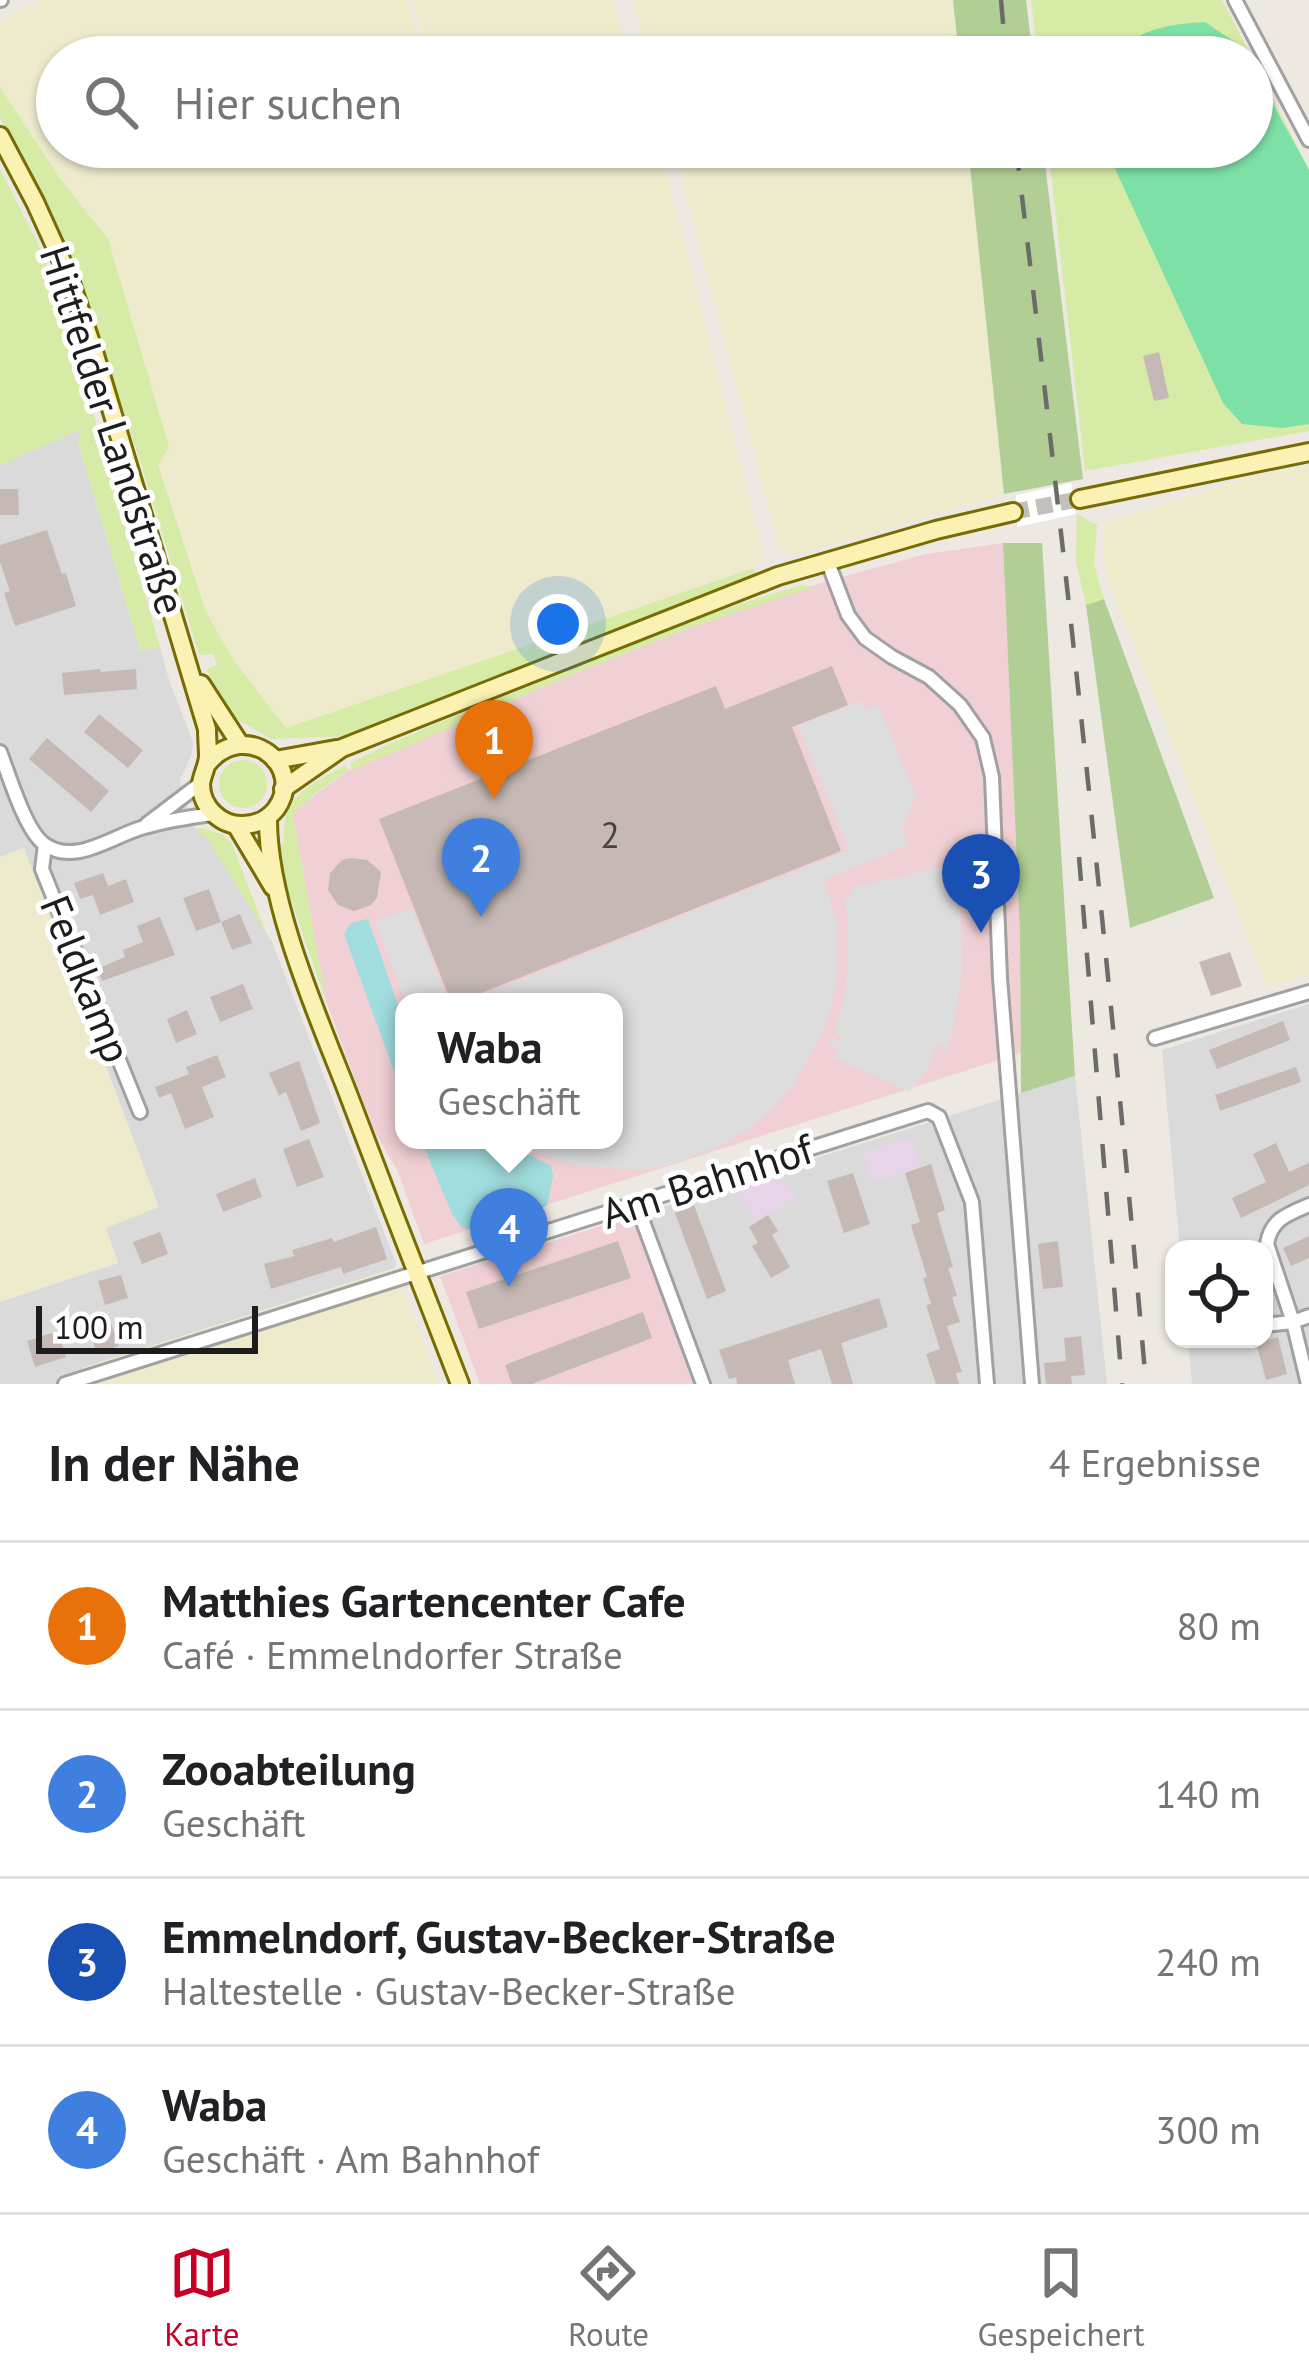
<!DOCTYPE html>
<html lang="de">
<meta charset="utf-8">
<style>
:root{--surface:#fff;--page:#f6f6f6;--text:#202124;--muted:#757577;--line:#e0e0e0;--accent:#c90026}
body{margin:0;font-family:"PT Sans",sans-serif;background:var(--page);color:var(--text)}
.controls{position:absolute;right:36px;bottom:36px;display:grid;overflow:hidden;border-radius:24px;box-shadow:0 3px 9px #0004}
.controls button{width:108px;height:108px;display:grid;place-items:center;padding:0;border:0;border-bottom:3px solid var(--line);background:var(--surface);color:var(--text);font:60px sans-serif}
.scale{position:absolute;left:36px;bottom:30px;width:222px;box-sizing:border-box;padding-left:12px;border:6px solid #1d1d1d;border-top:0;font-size:33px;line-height:42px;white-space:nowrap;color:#1d1d1d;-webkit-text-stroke:9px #fff;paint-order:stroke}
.you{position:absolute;left:558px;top:624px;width:42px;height:42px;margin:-30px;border:9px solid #fff;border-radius:50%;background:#1a73e8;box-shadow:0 0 0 18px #1a73e833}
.badge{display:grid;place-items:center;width:78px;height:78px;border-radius:50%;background:var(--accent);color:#fff;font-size:39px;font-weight:700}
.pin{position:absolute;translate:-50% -99px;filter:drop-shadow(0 3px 6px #0008)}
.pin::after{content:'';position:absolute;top:63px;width:42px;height:36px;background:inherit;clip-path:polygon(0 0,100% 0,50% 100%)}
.popup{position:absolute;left:395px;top:993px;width:228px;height:156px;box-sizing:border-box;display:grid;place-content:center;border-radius:24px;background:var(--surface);filter:drop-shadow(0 3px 9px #0005);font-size:39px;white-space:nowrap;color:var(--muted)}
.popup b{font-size:45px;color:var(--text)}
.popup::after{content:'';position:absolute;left:50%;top:100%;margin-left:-24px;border:24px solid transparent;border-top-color:var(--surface)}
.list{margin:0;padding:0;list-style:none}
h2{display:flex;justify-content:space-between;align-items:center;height:156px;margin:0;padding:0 48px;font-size:51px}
h2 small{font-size:39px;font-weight:400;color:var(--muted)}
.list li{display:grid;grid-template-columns:78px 1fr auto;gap:36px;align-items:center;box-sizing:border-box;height:168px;padding:0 48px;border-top:3px solid var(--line)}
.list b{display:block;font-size:45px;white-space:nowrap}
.list p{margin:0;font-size:39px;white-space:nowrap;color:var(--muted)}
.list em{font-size:39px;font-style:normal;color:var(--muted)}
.icon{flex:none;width:66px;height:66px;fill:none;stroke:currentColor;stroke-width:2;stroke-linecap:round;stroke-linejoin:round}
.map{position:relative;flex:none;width:1309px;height:1384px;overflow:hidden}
.search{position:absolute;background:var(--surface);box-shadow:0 3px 9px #0004;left:36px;right:36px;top:36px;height:132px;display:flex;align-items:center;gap:30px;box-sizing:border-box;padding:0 42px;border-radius:66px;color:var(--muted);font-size:45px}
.sheet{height:828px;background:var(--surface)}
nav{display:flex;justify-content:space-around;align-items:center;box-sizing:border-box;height:168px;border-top:3px solid var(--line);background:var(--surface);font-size:33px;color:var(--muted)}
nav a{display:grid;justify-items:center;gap:6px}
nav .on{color:var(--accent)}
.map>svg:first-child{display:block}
.residential{fill:#dbdada}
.commercial{fill:#f0d0d5;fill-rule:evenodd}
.industrial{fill:#e8d4e8}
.farmland{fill:#eeeacc}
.grass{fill:#d5eba6}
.forest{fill:#b1cf95}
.pitch{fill:#7de0a7}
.parking{fill:#ddd}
.water{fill:#a1dcde}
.pier{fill:#fff}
.building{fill:#c6b9b5}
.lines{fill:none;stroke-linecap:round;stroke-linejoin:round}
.secondary-tunnel{stroke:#c4bfbb;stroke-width:16;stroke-dasharray:16 8;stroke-linecap:butt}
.street-casing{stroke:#a1a1a1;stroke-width:18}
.secondary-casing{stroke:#766c02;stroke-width:22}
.street{stroke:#fff;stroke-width:12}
.secondary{stroke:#fbf1b3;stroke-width:16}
.rail{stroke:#6b6b6b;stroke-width:4.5;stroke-dasharray:24 24;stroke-linecap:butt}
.labels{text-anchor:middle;stroke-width:10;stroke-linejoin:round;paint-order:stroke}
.number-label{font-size:36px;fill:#474443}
.street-label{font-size:42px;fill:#1d1d1d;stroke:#fff}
</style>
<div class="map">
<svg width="1309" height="1384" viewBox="0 0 1309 1384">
<rect width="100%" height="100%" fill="#eee8e2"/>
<g class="residential">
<path d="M83 428 78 443 140 650 160 647 170 683 193 742 192 754 180 780 192 825 208 839 272 942 396 1263 395 1268 82 1368 88 1384H0V1302L118 1263 106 1228 23 848 0 857V465Z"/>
<path d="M1309 1004V1384H1192L1188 1339H1264V1249H1180L1162 1050Z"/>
<path d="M1075 1076 1107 1384H700L640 1214Z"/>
</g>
<g class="commercial">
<path d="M1003 543 1020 934 1021 1053 424 1244 398 1172 374 1130 326 1001 293 815 302 804 348 771 578 672 687 629 827 581 926 554ZM404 1002H614V1140H404Z"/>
<path d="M640 1214 700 1384H480L440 1276Z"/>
</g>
<g class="industrial">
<path d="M912 1138 920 1168 872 1182 863 1152Z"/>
<path d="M778 1170 796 1198 756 1222 735 1184Z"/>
</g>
<g class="farmland">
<path d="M42 0H407L423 57H57V147H660L763 554 754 568 286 728 234 661 206 612 158 465 108 239 59 177 0 87V21Z"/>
<path d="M412 0H613L630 57H427Z"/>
<path d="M634 0H953L959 57H649Z"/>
<path d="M673 147H968L1004 494 792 556 779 547Z"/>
<path d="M1309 466V974L1267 987 1109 582 1103 559 1105 522 1263 474Z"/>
<path d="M24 848 159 1207 106 1228 118 1263 0 1301V857Z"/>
<path d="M395 1268 439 1384H88L82 1368Z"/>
</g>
<g class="grass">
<path d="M1031 0H1222L1252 57H1038Z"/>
<path d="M1252 58 1309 169V431L1085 471 1048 147H1252Z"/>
<path d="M0 87 59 177 108 239 169 447 158 465 206 612 234 661 286 728 754 568 755 575 349 736 271 739 237 719 231 718 212 685 207 669 217 665 213 654 199 655 143 470 68 246 0 118Z"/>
<path d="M0 169 38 244 64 311 160 647 140 650 78 442 82 429 0 465Z"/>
<path d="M1077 514 1097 525 1094 565 1104 599 1086 605 1076 562Z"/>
<path d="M802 585 814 587 687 629 578 672 353 770 350 763C414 731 482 706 548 679 632 645 715 609 802 585Z"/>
<circle cx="243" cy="784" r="24"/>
<path d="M346 765 348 771C328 784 308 796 293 815L326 1001 288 891 276 845 284 843C281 795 309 786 346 765Z"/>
<path d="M197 827 222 834 232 844 267 935 208 839 198 832Z"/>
</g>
<g class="forest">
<path d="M953 0H1026L1033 57H959Z"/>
<path d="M968 147H1043L1083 479 1004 494Z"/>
<path d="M1003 543H1042L1075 1076 1021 1093 1020 934Z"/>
<path d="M1104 599 1214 898 1130 928 1086 605Z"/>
</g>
<g class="pitch">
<path d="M1205 22 1242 47 1248 57H1119C1134 27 1175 24 1205 22Z"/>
<path d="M1252 65 1309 170V424L1282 428 1242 424 1223 403 1105 147H1252Z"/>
</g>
<g class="parking">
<path d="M862 701 866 709 878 704 916 796 902 830 908 845 824 880 837 923V982L823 1033 793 1085 771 1110 745 1131 717 1147 668 1165 640 1170 575 1165 545 1156 514 1140H614V1002H464L849 850 798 726Z"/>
<path d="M959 863 962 973 953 1027 948 1048 936 1045 929 1066 910 1092 835 1058 839 1048 829 1044 832 1038 842 1042 844 1038 834 1033 843 1005 848 963V919L844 900 853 897 851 888Z"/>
<path d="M411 908 449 1002H406L375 922Z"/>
</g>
<g class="water">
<path d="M368 919 404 1022V1099L344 934 351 923Z"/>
<path d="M421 1140H501L551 1166 553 1176 547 1206 471 1229 462 1228 453 1216Z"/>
</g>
<path class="pier" d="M1071 483 1076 514 1017 527 1016 495Z"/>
<g class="building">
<path d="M1159 352 1169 398 1154 401 1143 356Z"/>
<path d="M0 489H18L19 515H0Z"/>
<path d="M47 530 62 574 66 573 76 606 15 626 4 593 10 591 0 562V545Z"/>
<path d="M832 666 848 705 792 727 841 851 458 1002H451L379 819 716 686 725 709Z"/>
<path d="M100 669 101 672 136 669 137 689 64 695 62 673Z"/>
<path d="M99 714 143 750 128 768 84 732Z"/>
<path d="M47 738 109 791 91 812 29 759Z"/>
<path d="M350 858 367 860 381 872 377 898 371 905 354 911 338 905 328 890 330 873 342 860Z"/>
<path d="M103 873 108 886 126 879 134 902 100 915 93 895 80 899 74 883Z"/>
<path d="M209 889 221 922 196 931 183 898Z"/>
<path d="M240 914 252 943 232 950 221 922Z"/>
<path d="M160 917 175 955 102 981 97 969 125 957 123 950 143 942 137 926Z"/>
<path d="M1230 952 1242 986 1211 996 1199 962Z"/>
<path d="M243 984 253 1009 220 1022 210 997Z"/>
<path d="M187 1010 197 1034 176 1043 167 1019Z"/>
<path d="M1283 1021 1290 1040 1217 1069 1209 1050Z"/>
<path d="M217 1055 226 1077 202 1087 214 1117 185 1129 171 1093 159 1098 155 1087 189 1074 186 1067Z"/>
<path d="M299 1061 320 1123 301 1131 286 1092 279 1096 269 1073Z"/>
<path d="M1296 1067 1301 1082 1220 1111 1215 1095Z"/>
<path d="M309 1139 324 1177 297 1187 283 1149Z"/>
<path d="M1276 1143 1289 1172 1309 1163V1185L1241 1218 1232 1198 1266 1182 1253 1154Z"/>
<path d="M931 1164 945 1210 937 1213 953 1267 948 1268 957 1296 952 1297 960 1322 947 1326 962 1372 956 1373 959 1384H936L926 1354 940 1349 926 1305 931 1304 923 1278 927 1277 911 1225 920 1222 905 1173Z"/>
<path d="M853 1173 870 1224 844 1233 827 1181Z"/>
<path d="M255 1178 262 1197 223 1212 216 1194Z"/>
<path d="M694 1205 726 1291 707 1299 675 1213Z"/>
<path d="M768 1215 778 1231 772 1235 790 1267 771 1278 752 1246 758 1243 749 1227Z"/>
<path d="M376 1227 387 1259 343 1274 341 1267 271 1289 264 1264 294 1256 292 1250 332 1238 334 1242Z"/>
<path d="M160 1232 168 1254 142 1264 133 1242Z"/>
<path d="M1309 1236V1258L1291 1266 1283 1248Z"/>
<path d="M618 1241 631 1278 479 1329 466 1292Z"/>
<path d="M1058 1241 1063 1287 1043 1289 1038 1244Z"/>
<path d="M121 1275 128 1298 105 1305 98 1281Z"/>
<path d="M879 1298 888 1327 841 1343 853 1384H832L821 1349 788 1360 795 1384H737L736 1377 729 1379 719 1350Z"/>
<path d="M643 1312 652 1338 532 1384H512L505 1365Z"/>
<path d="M111 1323 119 1346 97 1354 89 1331Z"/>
<path d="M58 1331 66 1357 35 1367 27 1341Z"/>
<path d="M1081 1336 1085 1375 1071 1376 1072 1384H1046L1044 1363 1066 1361 1064 1338Z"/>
<path d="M1278 1337 1287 1374 1266 1380 1256 1343Z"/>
</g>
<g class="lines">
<path class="secondary-tunnel" d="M1013 512 1080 499"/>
<g class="street-casing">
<g id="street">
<path d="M0 0H1"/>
<path d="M1235 0 1309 140"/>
<path d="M827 560 848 615 865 638 892 657 929 677 960 705 983 738 992 777 1000 978 1032 1384"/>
<path d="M0 752C9 775 25 830 44 844 74 866 111 837 141 828 164 821 189 817 214 814"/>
<path d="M147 824 201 783"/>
<path d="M45 845 42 869 140 1112"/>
<path d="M1155 1038 1309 992"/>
<path d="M636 1203 703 1384"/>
<path d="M1264 1325 1293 1322 1309 1316"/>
<path d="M65 1384 928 1111 939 1117 972 1202 987 1384"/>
<path d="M1308 1384 1293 1322 1267 1244C1271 1219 1288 1214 1309 1205"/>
</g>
</g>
<g class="secondary-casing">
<g id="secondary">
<path d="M0 136 35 202 69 277 95 355 207 729C207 738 208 748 208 757 207 767 202 775 201 784 201 807 221 826 243 825 256 825 268 819 276 809 307 766 246 718 208 763"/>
<path d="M1080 499 1309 452"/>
<path d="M201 684 240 744"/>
<path d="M275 760 336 749"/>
<path d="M283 789 342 748 778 576 936 530 1013 512"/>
<path d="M268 817C267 901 316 1012 347 1091 384 1189 422 1286 460 1384"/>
<path d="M236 825 273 887"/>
</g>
</g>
<use href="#street" class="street"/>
<use href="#secondary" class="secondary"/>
<g class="rail">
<path d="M1001 0 1006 57"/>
<path d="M1016 147C1066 559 1110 971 1146 1384"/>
<path d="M1079 857 1122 1384"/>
</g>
</g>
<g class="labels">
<g class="number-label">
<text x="610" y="848">2</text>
</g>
<g class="street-label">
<text transform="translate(113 430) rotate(72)" y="15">Hittfelder Landstraße</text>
<text transform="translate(86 979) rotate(68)" y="15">Feldkamp</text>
<text transform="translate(707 1181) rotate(-18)" y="15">Am Bahnhof</text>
</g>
</g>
</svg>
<div class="controls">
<button><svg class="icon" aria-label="locate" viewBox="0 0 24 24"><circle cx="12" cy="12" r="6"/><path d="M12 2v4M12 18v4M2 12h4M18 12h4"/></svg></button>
</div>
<div class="scale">100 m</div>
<div class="you"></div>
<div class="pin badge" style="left:494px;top:799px;background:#e8710a">1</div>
<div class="pin badge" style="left:481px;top:917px;background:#3f7fe0">2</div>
<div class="pin badge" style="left:981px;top:933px;background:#1a4fb4">3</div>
<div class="pin badge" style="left:509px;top:1287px;background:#3f7fe0">4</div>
<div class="popup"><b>Waba</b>Geschäft</div>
<div class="search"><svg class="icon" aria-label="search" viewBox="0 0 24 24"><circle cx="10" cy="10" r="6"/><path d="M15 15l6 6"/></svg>Hier suchen</div>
</div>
<section class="sheet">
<h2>In der Nähe<small>4 Ergebnisse</small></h2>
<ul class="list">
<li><span class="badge" style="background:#e8710a">1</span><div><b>Matthies Gartencenter Cafe</b><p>Café · Emmelndorfer Straße</p></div><em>80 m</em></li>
<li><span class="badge" style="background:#3f7fe0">2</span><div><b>Zooabteilung</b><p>Geschäft</p></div><em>140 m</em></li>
<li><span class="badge" style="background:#1a4fb4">3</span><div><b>Emmelndorf, Gustav-Becker-Straße</b><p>Haltestelle · Gustav-Becker-Straße</p></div><em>240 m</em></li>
<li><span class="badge" style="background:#3f7fe0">4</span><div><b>Waba</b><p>Geschäft · Am Bahnhof</p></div><em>300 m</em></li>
</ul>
</section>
<nav>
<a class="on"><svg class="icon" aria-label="map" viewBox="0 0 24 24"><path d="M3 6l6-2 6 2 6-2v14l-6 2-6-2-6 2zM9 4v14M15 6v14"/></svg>Karte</a>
<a><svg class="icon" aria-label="directions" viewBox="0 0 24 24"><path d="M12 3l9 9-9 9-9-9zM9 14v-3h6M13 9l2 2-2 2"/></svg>Route</a>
<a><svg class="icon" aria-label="saved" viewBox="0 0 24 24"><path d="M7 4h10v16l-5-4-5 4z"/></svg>Gespeichert</a>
</nav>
